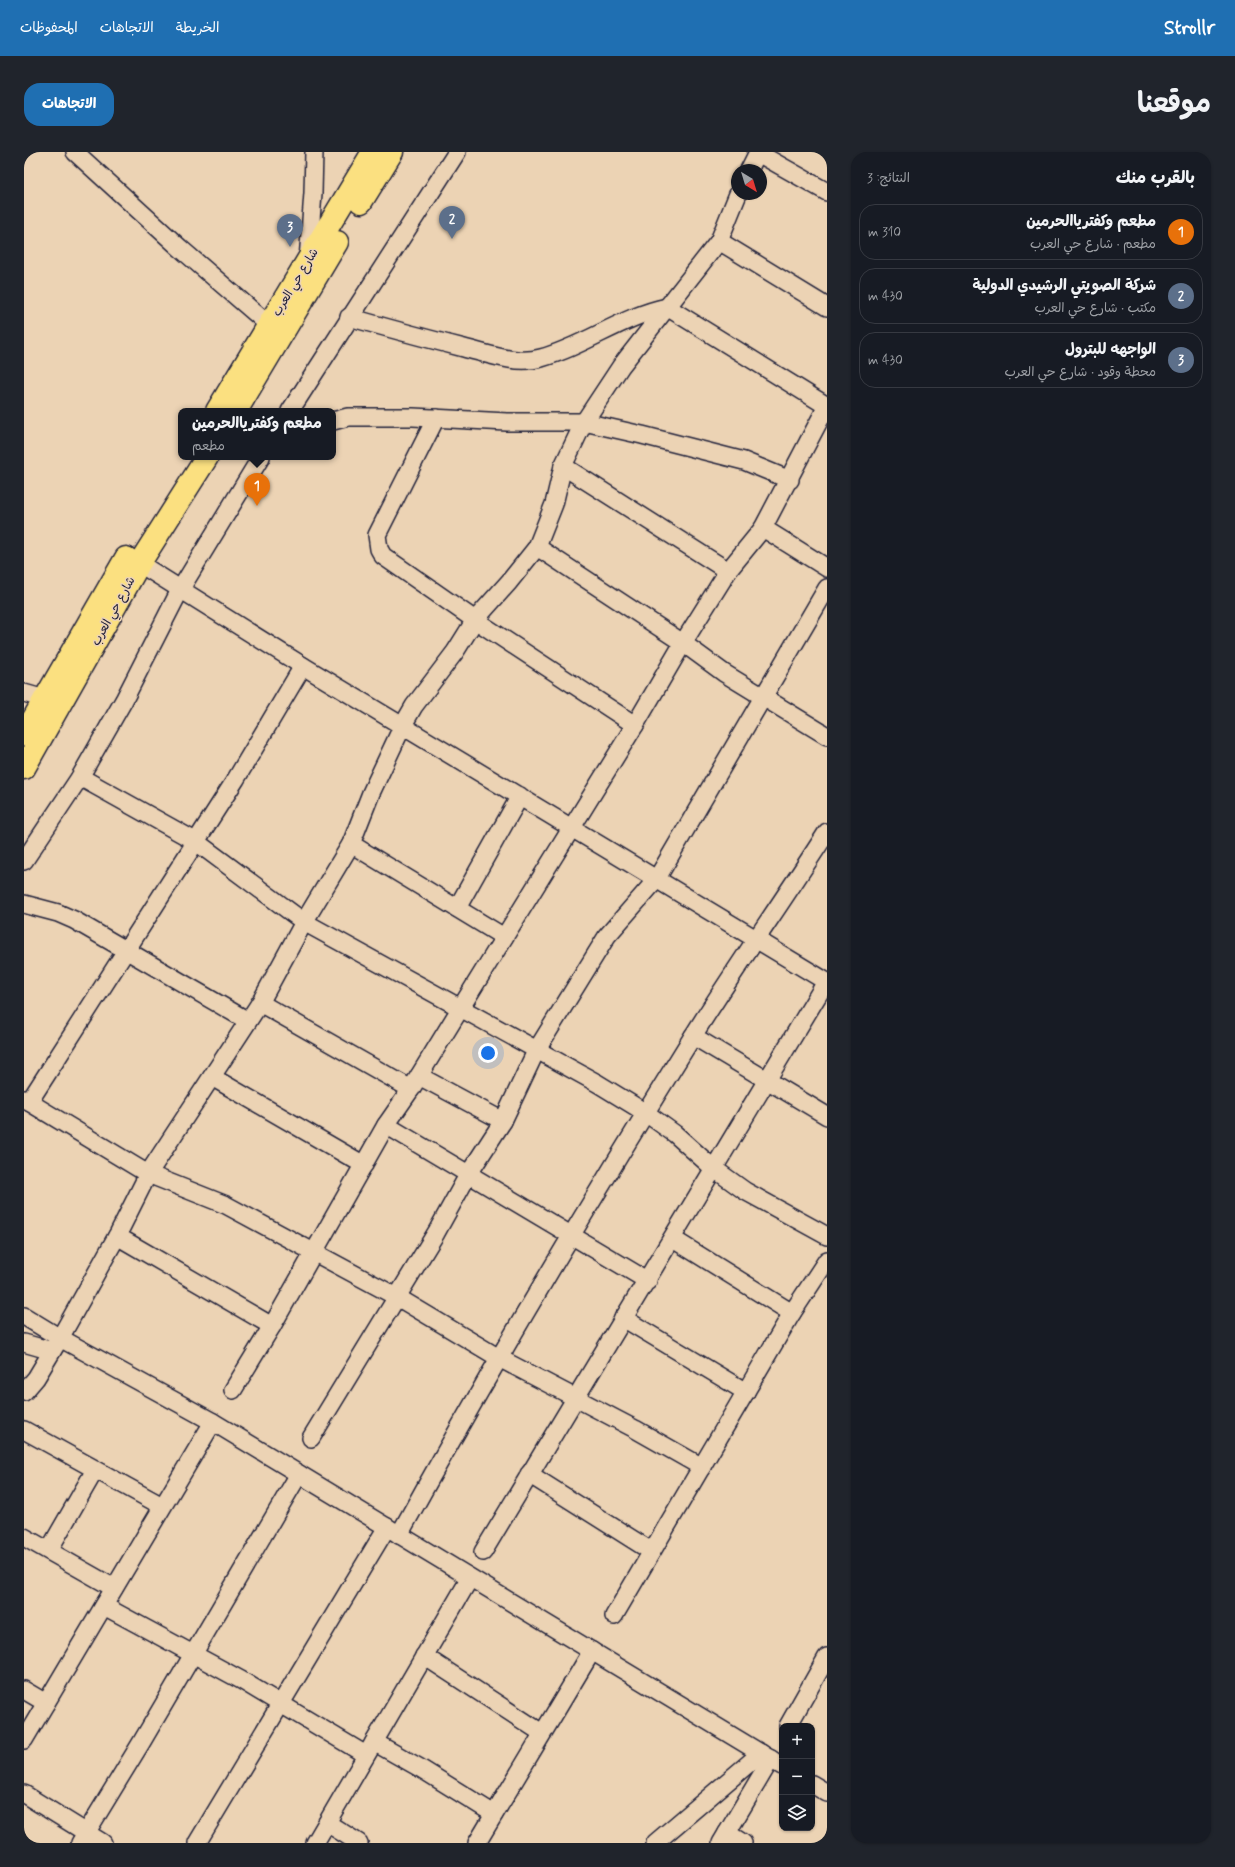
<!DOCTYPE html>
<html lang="ar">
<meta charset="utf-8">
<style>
:root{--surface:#171b24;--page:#20242c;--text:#f1f3f6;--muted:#9ea1a6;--line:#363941;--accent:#1f6fb2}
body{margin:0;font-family:Mynerve,"Playpen Sans Arabic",sans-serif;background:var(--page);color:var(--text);direction:rtl}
.controls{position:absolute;right:12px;bottom:12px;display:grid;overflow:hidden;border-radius:8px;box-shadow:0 1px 3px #0004}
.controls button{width:36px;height:36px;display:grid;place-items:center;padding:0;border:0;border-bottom:1px solid var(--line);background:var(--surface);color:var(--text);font:20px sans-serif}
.compass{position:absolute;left:707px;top:12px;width:36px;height:36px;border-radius:50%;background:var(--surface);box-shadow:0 1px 3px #0004;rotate:142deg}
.you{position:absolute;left:464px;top:901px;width:14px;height:14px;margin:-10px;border:3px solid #fff;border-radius:50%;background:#1a73e8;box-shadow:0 0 0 6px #1a73e833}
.badge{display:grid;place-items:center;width:26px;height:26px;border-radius:50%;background:var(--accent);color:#fff;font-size:13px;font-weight:700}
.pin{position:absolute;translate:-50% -33px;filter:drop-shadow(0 1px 2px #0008)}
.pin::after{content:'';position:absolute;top:21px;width:14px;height:12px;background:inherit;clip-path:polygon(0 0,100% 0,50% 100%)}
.popup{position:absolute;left:154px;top:256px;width:158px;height:52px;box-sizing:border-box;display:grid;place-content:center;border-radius:8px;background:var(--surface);filter:drop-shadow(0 1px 3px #0005);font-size:13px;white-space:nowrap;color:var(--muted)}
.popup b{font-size:15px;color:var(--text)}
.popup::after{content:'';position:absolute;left:50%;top:100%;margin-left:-8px;border:8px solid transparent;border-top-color:var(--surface)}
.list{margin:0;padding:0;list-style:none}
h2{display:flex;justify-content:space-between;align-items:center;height:52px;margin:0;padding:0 16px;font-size:17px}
h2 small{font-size:13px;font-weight:400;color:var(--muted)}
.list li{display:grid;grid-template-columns:26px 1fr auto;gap:12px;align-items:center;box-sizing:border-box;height:56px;margin:0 8px 8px;padding:0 8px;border:1px solid var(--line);border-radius:16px}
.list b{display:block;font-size:15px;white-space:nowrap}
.list p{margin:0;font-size:13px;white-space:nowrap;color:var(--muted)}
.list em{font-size:13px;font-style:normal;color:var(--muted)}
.icon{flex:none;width:22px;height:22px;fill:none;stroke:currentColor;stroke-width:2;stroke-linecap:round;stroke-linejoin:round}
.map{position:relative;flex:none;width:803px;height:1691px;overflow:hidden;direction:ltr;border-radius:16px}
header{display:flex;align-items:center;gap:24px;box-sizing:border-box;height:56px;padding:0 20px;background:var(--accent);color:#fff}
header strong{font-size:19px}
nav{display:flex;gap:22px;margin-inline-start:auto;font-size:14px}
.intro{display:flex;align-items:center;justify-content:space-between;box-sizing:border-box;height:96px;padding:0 24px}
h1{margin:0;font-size:28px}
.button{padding:10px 18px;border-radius:16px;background:var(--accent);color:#fff;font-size:14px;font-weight:700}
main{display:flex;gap:24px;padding:0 24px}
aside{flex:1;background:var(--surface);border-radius:16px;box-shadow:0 1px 3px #0004}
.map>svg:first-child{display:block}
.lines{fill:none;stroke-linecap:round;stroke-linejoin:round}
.minor-casing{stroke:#22223b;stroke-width:20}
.major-casing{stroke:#22223b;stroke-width:25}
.minor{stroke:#ecd3b4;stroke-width:17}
.major{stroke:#fbe080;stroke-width:22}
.labels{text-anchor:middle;stroke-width:3;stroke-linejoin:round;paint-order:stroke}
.street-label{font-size:12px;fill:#22223b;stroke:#ecd3b4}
</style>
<header>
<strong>Strollr</strong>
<nav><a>الخريطة</a><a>الاتجاهات</a><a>المحفوظات</a></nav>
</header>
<div class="intro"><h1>موقعنا</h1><a class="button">الاتجاهات</a></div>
<main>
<aside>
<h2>بالقرب منك<small>النتائج: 3</small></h2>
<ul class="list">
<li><span class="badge" style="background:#e8710a">1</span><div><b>مطعم وكفترياالحرمين</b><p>مطعم · شارع حي العرب</p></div><em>310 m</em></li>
<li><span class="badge" style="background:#5c6f8a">2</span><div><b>شركة الصويتي الرشيدي الدولية</b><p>مكتب · شارع حي العرب</p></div><em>430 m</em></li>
<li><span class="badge" style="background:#5c6f8a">3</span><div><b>الواجهه للبترول</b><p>محطة وقود · شارع حي العرب</p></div><em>430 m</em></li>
</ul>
</aside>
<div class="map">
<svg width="803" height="1691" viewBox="0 0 803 1691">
<rect width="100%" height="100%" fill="#ecd3b4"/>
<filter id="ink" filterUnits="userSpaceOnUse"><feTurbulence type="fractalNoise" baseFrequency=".025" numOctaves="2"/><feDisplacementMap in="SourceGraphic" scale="8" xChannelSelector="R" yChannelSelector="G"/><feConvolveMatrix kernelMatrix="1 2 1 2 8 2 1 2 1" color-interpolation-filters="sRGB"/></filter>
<g filter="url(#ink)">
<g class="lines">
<g class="minor-casing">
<g id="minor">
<path d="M51 0 156 96 245 173"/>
<path d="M734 1 803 40"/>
<path d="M725 18 734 0"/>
<path d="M695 89 803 155"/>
<path d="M284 108 289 41 290 0"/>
<path d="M325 165C363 176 401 186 440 196 464 202 492 213 517 206 561 194 599 164 643 155L803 254"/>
<path d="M266 259 433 0"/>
<path d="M412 266 353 383 355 397 359 404 451 468 611 573"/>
<path d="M309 269 324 265H389L483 270H560L618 283 720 309 766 328"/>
<path d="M539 314 704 419"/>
<path d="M739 376 803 416"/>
<path d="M513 395 659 491 700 521 803 584"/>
<path d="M105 405 279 514 803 830"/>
<path d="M0 541 21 547"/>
<path d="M56 625 171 689 280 770 573 931 622 961 651 982 689 1016 721 1039 803 1084"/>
<path d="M327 692 480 785"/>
<path d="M0 709 56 625 100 548 156 438 237 305"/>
<path d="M0 752 34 761 50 768 224 869"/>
<path d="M433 756 496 644"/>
<path d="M236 851 387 937"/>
<path d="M669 884 803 964"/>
<path d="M395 924 479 969"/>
<path d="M188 925 340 1013"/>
<path d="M0 947 124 1022 202 1053 373 1145 475 1206 611 1277 678 1315"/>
<path d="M5 950 212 627 279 514"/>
<path d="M362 973 624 1129"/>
<path d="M93 1084 248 1174"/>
<path d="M649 1087 768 1161"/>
<path d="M0 1164 36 1186 189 1270 758 1614"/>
<path d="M599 1166 722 1240"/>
<path d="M0 1191 28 1199"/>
<path d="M209 1238 248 1174 362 973 387 937 436 857 611 573 659 491 704 419 739 376 803 254"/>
<path d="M0 1240 12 1226 36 1186 93 1084 124 1022 236 851 280 770 327 692 347 641 379 573 390 554 431 500 451 468 485 430 513 395 530 352 539 314 560 270 597 214 695 89 714 42"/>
<path d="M0 1278 138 1354"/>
<path d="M287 1286 412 1081 444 1023 479 969 512 899 583 784 632 728 803 436"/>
<path d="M505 1322 627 1399"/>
<path d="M375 1383C468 1214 567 1048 669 884 712 815 759 749 803 680"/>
<path d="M0 1385 90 1436"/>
<path d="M25 1398 71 1318"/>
<path d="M459 1400 802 830"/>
<path d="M80 1454 217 1528 342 1603"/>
<path d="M590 1464 768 1161 803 1108"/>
<path d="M400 1504 518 1581"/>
<path d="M0 1538 22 1551"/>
<path d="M764 1574 803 1505"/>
<path d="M0 1588 189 1270"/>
<path d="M350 1590 396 1616 470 1662"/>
<path d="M788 1632 803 1641"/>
<path d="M0 1642 79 1691"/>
<path d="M303 1671 335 1691"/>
<path d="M703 1681 719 1691"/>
<path d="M56 1691 117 1591 275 1322"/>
<path d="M173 1691 363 1375"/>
<path d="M291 1691 446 1426"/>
<path d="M453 1691 568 1499"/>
<path d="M631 1691 737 1601"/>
<path d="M697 1691 747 1607"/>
</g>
</g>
<g class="major-casing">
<g id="major">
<path d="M337 50 368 0"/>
<path d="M193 259 349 0"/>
<path d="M212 259 313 90"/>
<path d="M0 583 102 406"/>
<path d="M0 616 115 412 183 305"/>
</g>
</g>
<use href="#minor" class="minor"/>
<use href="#major" class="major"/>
</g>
</g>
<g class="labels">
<g class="street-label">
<text transform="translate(271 130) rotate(-59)" y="4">شارع حي العرب</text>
<text transform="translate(89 459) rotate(-61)" y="4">شارع حي العرب</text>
</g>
</g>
</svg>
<div class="controls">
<button>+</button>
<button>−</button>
<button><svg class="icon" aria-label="layers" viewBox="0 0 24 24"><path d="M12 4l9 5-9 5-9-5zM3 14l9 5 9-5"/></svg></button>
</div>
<svg class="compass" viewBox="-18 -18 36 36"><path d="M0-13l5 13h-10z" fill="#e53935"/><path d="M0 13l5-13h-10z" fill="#9ea1a6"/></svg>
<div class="you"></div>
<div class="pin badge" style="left:233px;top:354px;background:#e8710a">1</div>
<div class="popup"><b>مطعم وكفترياالحرمين</b>مطعم</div>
<div class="pin badge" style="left:428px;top:87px;background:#5c6f8a">2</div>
<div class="pin badge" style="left:266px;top:95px;background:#5c6f8a">3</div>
</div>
</main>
